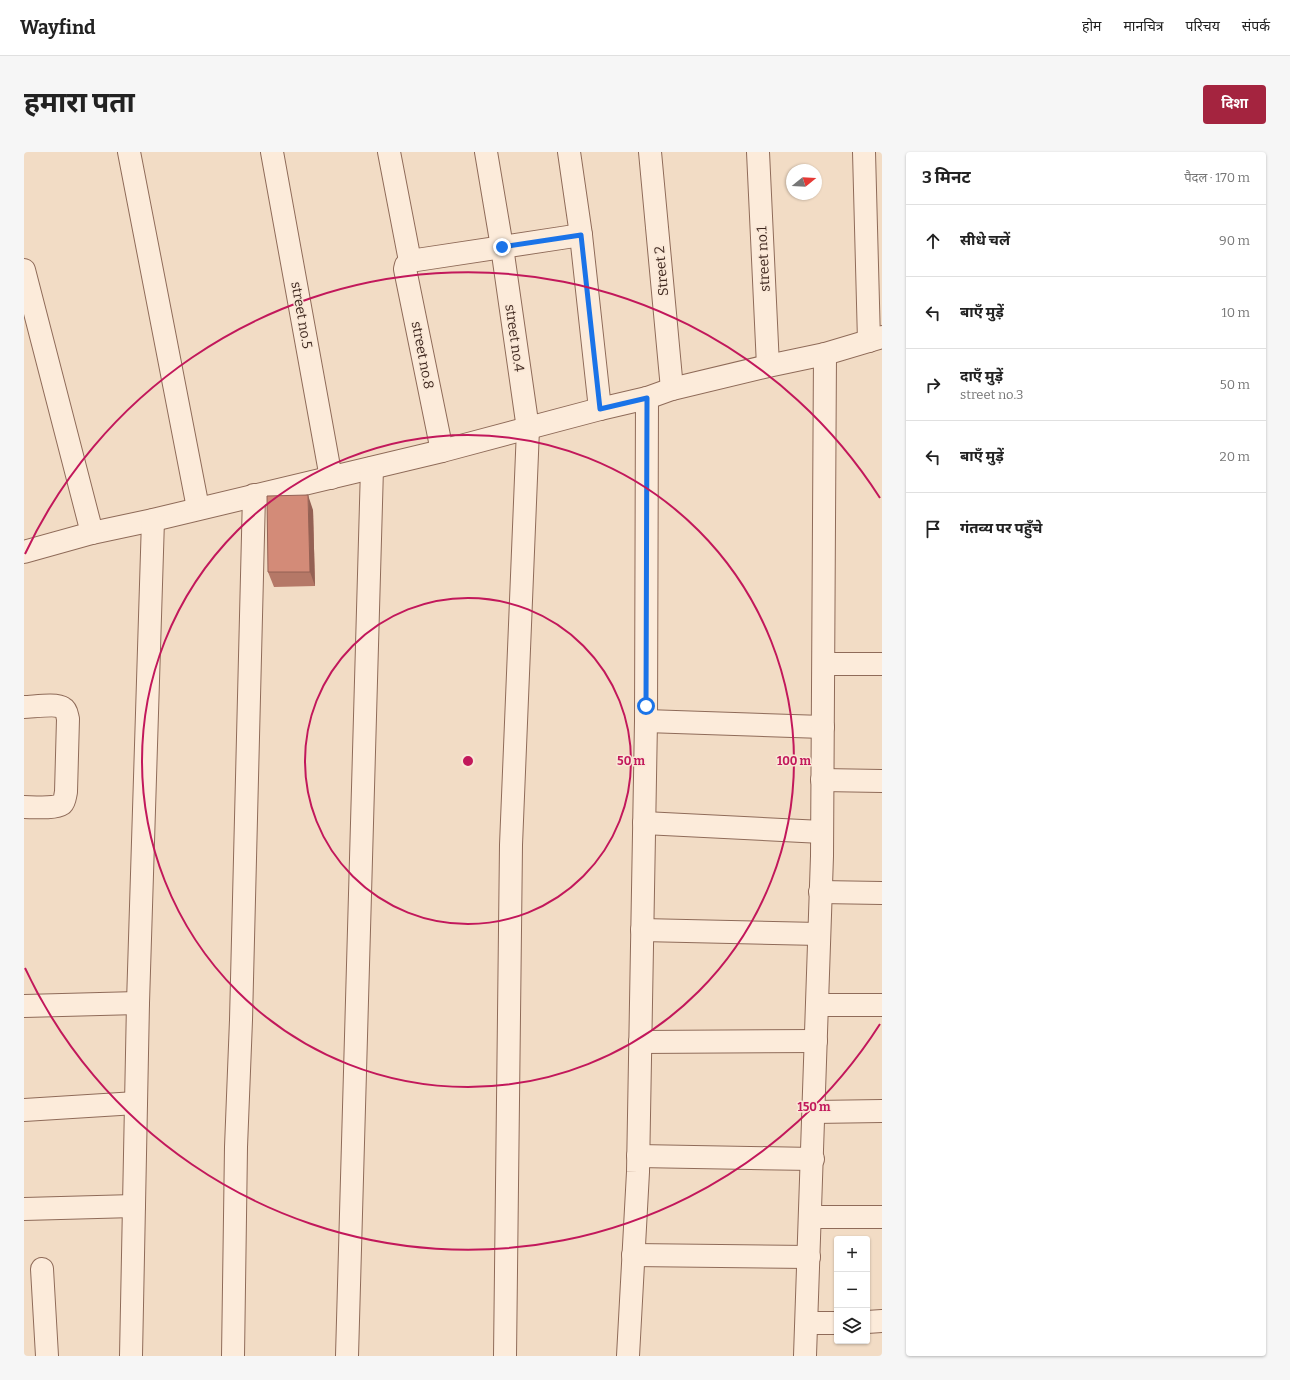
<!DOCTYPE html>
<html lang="hi">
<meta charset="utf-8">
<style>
:root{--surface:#fff;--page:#f6f6f6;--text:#222;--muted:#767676;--line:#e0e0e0;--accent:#a4243f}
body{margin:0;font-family:Bitter,"Noto Sans Devanagari",serif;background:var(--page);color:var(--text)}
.controls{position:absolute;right:12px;bottom:12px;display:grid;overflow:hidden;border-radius:4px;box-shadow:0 1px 3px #0004}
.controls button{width:36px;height:36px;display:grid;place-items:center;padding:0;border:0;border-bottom:1px solid var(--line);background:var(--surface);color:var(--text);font:20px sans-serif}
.compass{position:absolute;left:762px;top:12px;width:36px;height:36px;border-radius:50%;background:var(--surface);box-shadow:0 1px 3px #0004;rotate:72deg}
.stop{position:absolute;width:12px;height:12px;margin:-9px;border:3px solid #1a73e8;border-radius:50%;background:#fff}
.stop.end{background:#1a73e8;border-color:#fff;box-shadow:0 1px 4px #0008}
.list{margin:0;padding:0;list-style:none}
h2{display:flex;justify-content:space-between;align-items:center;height:52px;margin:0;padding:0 16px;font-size:17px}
h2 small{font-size:13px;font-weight:400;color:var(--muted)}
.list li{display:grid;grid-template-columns:26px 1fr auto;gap:12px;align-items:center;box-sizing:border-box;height:72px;padding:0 16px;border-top:1px solid var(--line)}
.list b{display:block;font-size:15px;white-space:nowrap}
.list p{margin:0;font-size:13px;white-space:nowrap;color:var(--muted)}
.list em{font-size:13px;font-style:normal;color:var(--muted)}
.icon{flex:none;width:22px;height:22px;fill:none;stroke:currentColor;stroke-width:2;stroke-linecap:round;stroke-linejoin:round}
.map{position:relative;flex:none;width:858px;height:1204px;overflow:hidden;border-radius:4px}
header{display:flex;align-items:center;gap:24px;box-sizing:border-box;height:56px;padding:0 20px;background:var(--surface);border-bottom:1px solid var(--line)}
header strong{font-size:19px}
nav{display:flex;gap:22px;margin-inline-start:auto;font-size:14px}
.intro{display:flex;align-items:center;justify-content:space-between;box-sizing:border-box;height:96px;padding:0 24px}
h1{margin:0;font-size:28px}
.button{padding:10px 18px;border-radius:4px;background:var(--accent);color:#fff;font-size:14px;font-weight:700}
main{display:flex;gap:24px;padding:0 24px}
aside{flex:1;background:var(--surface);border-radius:4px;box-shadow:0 1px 3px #0004}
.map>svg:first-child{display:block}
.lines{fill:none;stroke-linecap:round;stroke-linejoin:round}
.minor-casing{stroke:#8f6b59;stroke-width:24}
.minor{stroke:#fcebda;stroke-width:22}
.wall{fill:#b57867}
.shaded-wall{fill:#946154}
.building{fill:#d38b78;stroke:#946154}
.route{stroke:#1a73e8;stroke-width:5}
.ring{fill:none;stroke:#c2185b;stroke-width:2}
.labels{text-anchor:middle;stroke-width:3;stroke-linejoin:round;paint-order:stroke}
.street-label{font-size:14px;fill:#3e271e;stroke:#f9e7d6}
.centre{fill:#c2185b;stroke:#f9e7d6;stroke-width:2}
.ring-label{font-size:12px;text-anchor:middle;font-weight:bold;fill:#c2185b;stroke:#f9e7d6;stroke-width:3;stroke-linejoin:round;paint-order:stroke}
</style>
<header>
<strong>Wayfind</strong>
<nav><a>होम</a><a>मानचित्र</a><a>परिचय</a><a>संपर्क</a></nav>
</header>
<div class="intro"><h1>हमारा पता</h1><a class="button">दिशा</a></div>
<main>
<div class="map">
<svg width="858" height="1204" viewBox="0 0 858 1204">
<rect width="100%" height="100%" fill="#f2dcc5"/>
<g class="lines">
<g class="minor-casing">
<g id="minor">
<path d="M105 0 174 356"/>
<path d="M248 0 307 326"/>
<path d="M365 0 386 109"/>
<path d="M462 0 478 95 504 277 487 693 481 1204"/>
<path d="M545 0 557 83 576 257"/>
<path d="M626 0 648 237"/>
<path d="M734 0 744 214"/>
<path d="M840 0 845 189"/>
<path d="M386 109 382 113 381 117 418 299"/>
<path d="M386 109 557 83"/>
<path d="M0 118 68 381"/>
<path d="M0 400 68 381 129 368 418 299 576 257 623 246 648 237 744 214 801 202 858 185"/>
<path d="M800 512H858"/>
<path d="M0 555C9 555 32 551 39 556 43 558 43 563 44 567L42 640C41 644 41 649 38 652 31 657 8 655 0 655"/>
<path d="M622 569 799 575"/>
<path d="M798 628 858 629"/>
<path d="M620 671 798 680"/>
<path d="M796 740 858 741"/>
<path d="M618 778 795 782"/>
<path d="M793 853H858"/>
<path d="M0 854 114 851"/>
<path d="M616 890 792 889"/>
<path d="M0 958 112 951"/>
<path d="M790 960 858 959"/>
<path d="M614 1004 789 1007"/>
<path d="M0 1057 110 1054"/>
<path d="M787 1065H858"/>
<path d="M609 1103 785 1105"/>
<path d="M18 1117 23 1204"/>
<path d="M843 1170 858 1169"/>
<path d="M783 1171H813"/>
<path d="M107 1204 114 851 129 368"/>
<path d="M209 1204 212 995 217 868 230 343"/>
<path d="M323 1204 348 316"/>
<path d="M604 1204 614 1020 622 569 623 246"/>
<path d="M781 1204 798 704 801 202"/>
</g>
</g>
<use href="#minor" class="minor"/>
</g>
<path class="wall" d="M289 358 291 434 250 435 244 420Z"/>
<path class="shaded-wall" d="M284 343 289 358 291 434 286 420Z"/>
<path class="building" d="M284 343 286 420H244L243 344Z"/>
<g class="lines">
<path class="route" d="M478 95 557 83 576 257 623 246 622 554"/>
</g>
<g class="ring">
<circle cx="444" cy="609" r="163"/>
<circle cx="444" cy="609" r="326"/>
<path d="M856 872A489 489 0 0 1 1 816M1 402A489 489 0 0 1 856 346"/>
</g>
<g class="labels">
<g class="street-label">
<text transform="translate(739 107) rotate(-93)" y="5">street no.1</text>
<text transform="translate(637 119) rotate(-95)" y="5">Street 2</text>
<text transform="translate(278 163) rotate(80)" y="5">street no.5</text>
<text transform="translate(491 186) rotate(82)" y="5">street no.4</text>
<text transform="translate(399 203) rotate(79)" y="5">street no.8</text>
</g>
</g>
<circle cx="444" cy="609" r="6" class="centre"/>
<g class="ring-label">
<text x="607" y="613">50 m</text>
<text x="770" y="613">100 m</text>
<text x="790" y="959">150 m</text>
</g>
</svg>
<div class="controls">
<button>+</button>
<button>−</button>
<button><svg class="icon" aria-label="layers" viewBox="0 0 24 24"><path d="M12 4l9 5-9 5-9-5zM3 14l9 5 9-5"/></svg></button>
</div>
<svg class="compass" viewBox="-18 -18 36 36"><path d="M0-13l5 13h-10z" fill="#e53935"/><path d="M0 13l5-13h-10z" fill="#767676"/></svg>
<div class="stop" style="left:622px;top:554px"></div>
<div class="stop end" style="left:478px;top:95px"></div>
</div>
<aside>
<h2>3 मिनट<small>पैदल · 170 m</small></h2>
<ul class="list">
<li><svg class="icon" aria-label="ahead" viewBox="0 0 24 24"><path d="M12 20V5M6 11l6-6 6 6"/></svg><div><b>सीधे चलें</b></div><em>90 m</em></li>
<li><svg class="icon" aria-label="left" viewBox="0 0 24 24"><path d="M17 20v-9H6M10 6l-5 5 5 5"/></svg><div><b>बाएँ मुड़ें</b></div><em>10 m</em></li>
<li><svg class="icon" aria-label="right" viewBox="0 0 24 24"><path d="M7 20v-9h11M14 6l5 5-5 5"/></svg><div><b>दाएँ मुड़ें</b><p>street no.3</p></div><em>50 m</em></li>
<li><svg class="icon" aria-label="left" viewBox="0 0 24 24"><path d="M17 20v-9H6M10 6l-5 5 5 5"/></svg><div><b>बाएँ मुड़ें</b></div><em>20 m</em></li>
<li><svg class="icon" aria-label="arrive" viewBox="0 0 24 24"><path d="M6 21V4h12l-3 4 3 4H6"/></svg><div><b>गंतव्य पर पहुँचे</b></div></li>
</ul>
</aside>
</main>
